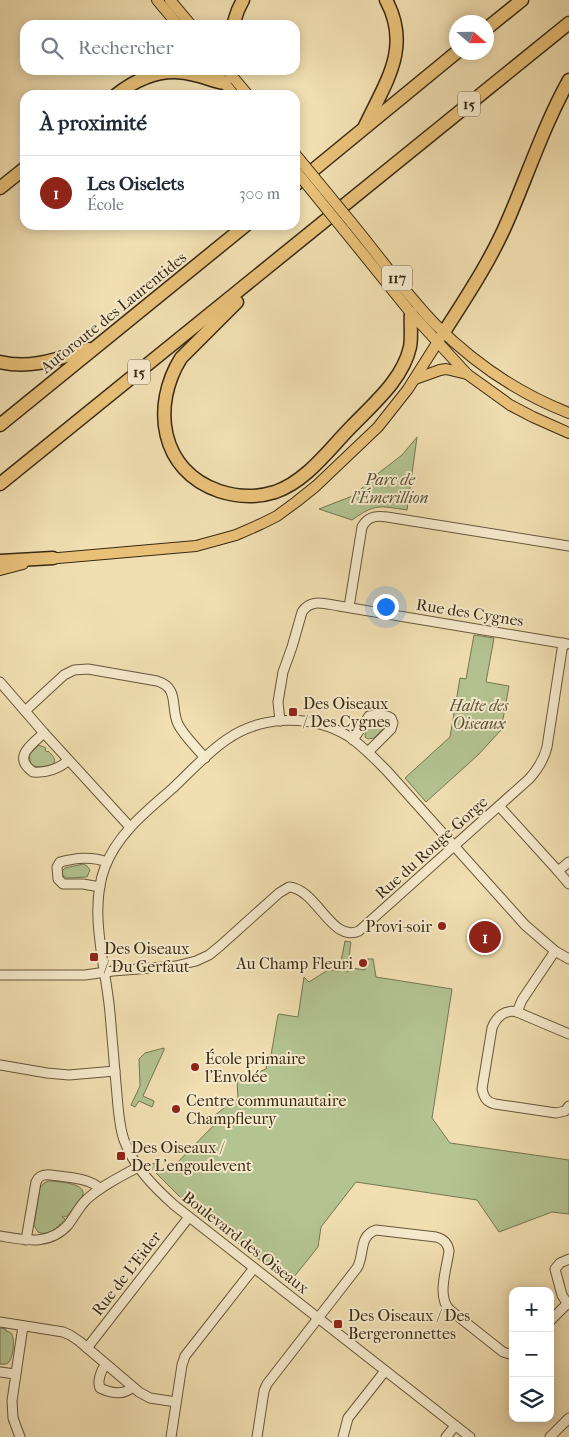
<!DOCTYPE html>
<html lang="fr">
<meta charset="utf-8">
<style>
:root{--surface:#fff;--page:#f2f2f3;--text:#1f2937;--muted:#747a83;--line:#e0e1e3;--accent:#8f2418}
body{margin:0;font-family:"IM FELL French Canon",serif;background:var(--page);color:var(--text)}
.controls{position:absolute;right:15px;bottom:15px;display:grid;overflow:hidden;border-radius:10px;box-shadow:0 2px 12px #0003}
.controls button{width:45px;height:45px;display:grid;place-items:center;padding:0;border:0;border-bottom:1px solid var(--line);background:var(--surface);color:var(--text);font:25px sans-serif}
.compass{position:absolute;left:449px;top:15px;width:45px;height:45px;border-radius:50%;background:var(--surface);box-shadow:0 2px 12px #0003;rotate:110deg}
.you{position:absolute;left:385px;top:606px;width:18px;height:18px;margin:-12px;border:4px solid #fff;border-radius:50%;background:#1a73e8;box-shadow:0 0 0 8px #1a73e833}
.badge{display:grid;place-items:center;width:32px;height:32px;border-radius:50%;background:var(--accent);color:#fff;font-size:16px;font-weight:700}
.pin{position:absolute;translate:-50% -50%;border:2px solid #fff;box-shadow:0 1px 5px #0006}
.list{margin:0;padding:0;list-style:none}
h2{display:flex;justify-content:space-between;align-items:center;height:65px;margin:0;padding:0 20px;font-size:21px}
h2 small{font-size:16px;font-weight:400;color:var(--muted)}
.list li{display:grid;grid-template-columns:32px 1fr auto;gap:15px;align-items:center;box-sizing:border-box;height:75px;padding:0 20px;border-top:1px solid var(--line)}
.list b{display:block;font-size:19px;white-space:nowrap}
.list p{margin:0;font-size:16px;white-space:nowrap;color:var(--muted)}
.list em{font-size:16px;font-style:normal;color:var(--muted)}
.icon{flex:none;width:28px;height:28px;fill:none;stroke:currentColor;stroke-width:2;stroke-linecap:round;stroke-linejoin:round}
.map{position:relative;flex:none;width:569px;height:1437px;overflow:hidden}
.search{position:absolute;background:var(--surface);box-shadow:0 2px 12px #0003;left:20px;top:20px;width:280px;height:55px;display:flex;align-items:center;gap:12px;box-sizing:border-box;padding:0 18px;border-radius:15px;color:var(--muted);font-size:19px}
.panel{position:absolute;background:var(--surface);box-shadow:0 2px 12px #0003;left:20px;top:90px;width:280px;height:140px;border-radius:15px}
.map>svg:first-child{display:block}
.green{fill:#b3c391;stroke:#767652}
.lines{fill:none;stroke-linecap:round;stroke-linejoin:round}
.minor-casing{stroke:#66563a;stroke-width:11}
.major-casing{stroke:#382913;stroke-width:12}
.highway-casing{stroke:#382913;stroke-width:15}
.minor{stroke:#f6eacc;stroke-width:9}
.major{stroke:#e8c078;stroke-width:10}
.highway{stroke:#e8c078;stroke-width:12}
.major-bridge-casing{stroke:#382913;stroke-width:12;stroke-linecap:butt}
.major-bridge{stroke:#e8c078;stroke-width:10}
.poi-dot{fill:#8f2418;stroke:#f6eacc;stroke-width:2}
.labels{text-anchor:middle;stroke-width:4;stroke-linejoin:round;paint-order:stroke}
.shield{fill:#f6eacc;stroke:#71634a;stroke-width:1}
.shield-label{font-size:15px;font-weight:bold;fill:#382913}
.street-label{font-size:16px;fill:#382913;stroke:#f6eacc}
.park-label{font-size:16px;font-style:italic;fill:#575032;stroke:#f6eacc}
.poi-label{font-size:16px;fill:#382913;stroke:#f6eacc;text-anchor:start}
</style>
<div class="map">
<svg width="569" height="1437" viewBox="0 0 569 1437">
<rect width="100%" height="100%" fill="#f1dfb1"/>
<filter id="stains"><feTurbulence type="fractalNoise" baseFrequency=".004" numOctaves="4"/><feColorMatrix values="0 0 0 0 .2 0 0 0 0 .09 0 0 0 0 .02 0 0 0 .5 -.17"/></filter>
<radialGradient id="worn" r=".72"><stop offset=".6" stop-color="#630" stop-opacity="0"/><stop offset="1" stop-color="#630" stop-opacity=".3"/></radialGradient>
<g class="green">
<path d="M417 437 407 510C379 506 376 503 352 520L319 509 355 495 371 479 402 455Z"/>
<path d="M474 635 494 638 486 682 509 686 501 730 478 755 426 802 405 778 450 737 460 678 466 679Z"/>
<path d="M375 720H381L385 722V727L374 738 368 739 365 737C365 730 369 722 375 720Z"/>
<path d="M39 745 46 748 45 750 47 752 48 751C52 755 57 759 53 764 42 768 27 770 30 754Z"/>
<path d="M83 864 87 866 90 870 87 877 67 878 63 876 62 871 65 868Z"/>
<path d="M345 941 351 942 347 972 352 968 365 970 367 959H373L376 977 452 989 432 1118 450 1143 569 1160V1214L552 1212 499 1232 477 1200 356 1182 321 1227 318 1247 289 1283 181 1198 151 1168 150 1166 154 1163 161 1171 165 1167 170 1170 218 1121 214 1116 224 1108 238 1099 237 1081 266 1069 268 1055H271L278 1015 279 1014 298 1017 304 977 309 982 328 970 339 971Z"/>
<path d="M164 1048V1050L143 1096 154 1101V1102L152 1107 139 1101 135 1107 131 1105 140 1086 139 1059 145 1053Z"/>
<path d="M48 1181C56 1181 85 1183 83 1194 82 1200 70 1212 66 1217L64 1216 62 1217 65 1219C58 1227 49 1237 38 1232L34 1225 40 1188 43 1184Z"/>
<path d="M0 1328 6 1329V1331C10 1332 11 1332 12 1335 15 1341 13 1359 8 1363 5 1365 3 1364 0 1364Z"/>
</g>
<g class="lines">
<g class="minor-casing">
<g id="minor">
<path d="M349 607 362 527C367 517 375 515 387 517L569 546"/>
<path d="M0 682 44 733 130 827"/>
<path d="M25 711 64 675 74 670 88 669 157 681C180 688 170 707 178 724 184 736 196 747 205 758"/>
<path d="M280 721 278 702 283 672 292 647 302 612C311 598 325 604 339 606L567 644"/>
<path d="M44 733C31 745 12 757 33 772 47 773 58 769 68 761"/>
<path d="M353 740 369 716C375 714 385 714 391 718L393 723 391 729 368 752"/>
<path d="M499 806 558 871"/>
<path d="M569 862 558 871 569 884"/>
<path d="M100 887 83 884H63L58 879 57 867 60 862C76 858 91 856 107 862"/>
<path d="M0 975H85L113 971 176 966 196 961 209 955 220 946 279 893 289 887C317 889 331 943 359 931L529 779C538 769 544 760 547 747L563 643"/>
<path d="M517 1012 522 1000 555 951"/>
<path d="M569 1034 517 1012C505 1009 496 1017 492 1028L482 1089C484 1097 486 1102 495 1104L556 1113 565 1111 569 1106"/>
<path d="M0 1065 47 1073 69 1075 115 1071"/>
<path d="M0 1236C25 1240 49 1246 68 1225 74 1217 79 1207 86 1200 101 1186 120 1177 138 1167"/>
<path d="M26 1240 36 1182C39 1175 44 1174 51 1175 65 1177 91 1178 100 1189"/>
<path d="M567 1303 562 1295 555 1269 560 1263 569 1259"/>
<path d="M550 1321 569 1302"/>
<path d="M0 1322 63 1332 70 1335 79 1341 139 1392 150 1398 176 1402"/>
<path d="M87 1348 189 1217"/>
<path d="M105 1365C101 1371 97 1381 100 1388 110 1393 124 1396 132 1387"/>
<path d="M0 1372 15 1374"/>
<path d="M20 1437 13 1418 12 1401 23 1326"/>
<path d="M171 1437 182 1365 185 1356 254 1268"/>
<path d="M257 1437 264 1391 267 1384 357 1268C365 1255 358 1236 376 1230L436 1237C444 1239 448 1244 449 1251 447 1268 436 1297 450 1310L503 1352 513 1355"/>
<path d="M343 1437 348 1418 385 1371"/>
<path d="M446 1437 455 1426"/>
<path d="M470 1437 174 1205C153 1186 134 1167 124 1140 118 1122 118 1103 116 1084 114 1060 112 1037 110 1013 106 967 88 911 105 867 118 833 147 811 173 788 190 772 207 753 226 740 261 715 311 714 348 736 363 746 375 759 387 771L525 925 555 951 569 959"/>
<path d="M550 1437 569 1418"/>
</g>
</g>
<g class="major-casing">
<g id="major">
<path d="M157 0 178 25"/>
<path d="M170 0 191 25"/>
<path d="M214 70 234 95"/>
<path d="M227 70 248 95"/>
<path d="M295 154 300 160"/>
<path d="M351 222C379 256 405 293 436 325 474 363 520 394 569 413"/>
<path d="M343 229 411 313 467 374 510 405 533 417 569 433"/>
<path d="M415 379 440 370 446 369 467 374"/>
<path d="M47 559 196 546 236 535 261 524 277 516 296 502 316 486 378 427 408 389 444 332"/>
<path d="M0 570 23 564"/>
</g>
</g>
<g class="highway-casing">
<g id="highway">
<path d="M233 25 238 10 243 0"/>
<path d="M486 29 522 0"/>
<path d="M231 74V70"/>
<path d="M116 95C139 77 165 66 195 75 206 77 214 82 225 83"/>
<path d="M365 126C385 83 412 48 386 0"/>
<path d="M295 185 457 52"/>
<path d="M0 188 25 168"/>
<path d="M237 302 181 358C151 406 160 471 219 491 237 497 256 498 275 492 307 481 329 449 352 426 374 403 403 379 410 347 412 336 410 324 411 313"/>
<path d="M444 332C467 296 491 260 508 220 528 174 544 125 569 80"/>
<path d="M0 362C31 370 60 358 89 349"/>
<path d="M0 425 246 225"/>
<path d="M0 484 569 23"/>
<path d="M0 561 53 558"/>
</g>
</g>
<use href="#minor" class="minor"/>
<use href="#major" class="major"/>
<use href="#highway" class="highway"/>
<g class="major-bridge-casing">
<g id="major-bridge">
<path d="M300 160 351 222"/>
<path d="M295 170 343 229"/>
</g>
</g>
<use href="#major-bridge" class="major-bridge"/>
</g>
<g class="poi-dot">
<rect x="288" y="707" width="10" height="10" rx="2.5"/>
<circle cx="442" cy="926" r="5"/>
<rect x="89" y="952" width="10" height="10" rx="2.5"/>
<circle cx="363" cy="963" r="5"/>
<circle cx="195" cy="1067" r="5"/>
<circle cx="176" cy="1109" r="5"/>
<rect x="116" y="1151" width="10" height="10" rx="2.5"/>
<rect x="333" y="1319" width="10" height="10" rx="2.5"/>
</g>
<g class="labels">
<g class="shield">
<rect x="458" y="91.5" width="22" height="25" rx="4"/>
<rect x="382" y="265.5" width="30" height="25" rx="4"/>
<rect x="128" y="359.5" width="22" height="25" rx="4"/>
</g>
<g class="shield-label">
<text x="469" y="109">15</text>
<text x="397" y="283">117</text>
<text x="139" y="377">15</text>
</g>
<g class="street-label">
<text transform="translate(113 312) rotate(-39)" y="6">Autoroute des Laurentides</text>
<text transform="translate(470 612) rotate(9)" y="6">Rue des Cygnes</text>
<text transform="translate(431 847) rotate(-42)" y="6">Rue du Rouge-Gorge</text>
<text transform="translate(246 1242) rotate(38)" y="6">Boulevard des Oiseaux</text>
<text transform="translate(126 1273) rotate(-52)" y="6">Rue de L'Eider</text>
</g>
<g class="park-label">
<text x="390" y="485">Parc de<tspan x="390" dy="18">l'Émerillion</tspan></text>
<text x="479" y="711">Halte des<tspan x="479" dy="18">Oiseaux</tspan></text>
</g>
<g class="poi-label">
<text x="303" y="709">Des Oiseaux<tspan x="303" dy="18">/ Des Cygnes</tspan></text>
<text x="432" y="932" text-anchor="end">Provi-soir</text>
<text x="104" y="954">Des Oiseaux<tspan x="104" dy="18">/ Du Gerfaut</tspan></text>
<text x="353" y="969" text-anchor="end">Au Champ Fleuri</text>
<text x="205" y="1064">École primaire<tspan x="205" dy="18">l'Envolée</tspan></text>
<text x="186" y="1106">Centre communautaire<tspan x="186" dy="18">Champfleury</tspan></text>
<text x="131" y="1153">Des Oiseaux /<tspan x="131" dy="18">De L'engoulevent</tspan></text>
<text x="348" y="1321">Des Oiseaux / Des<tspan x="348" dy="18">Bergeronnettes</tspan></text>
</g>
</g>
<rect width="100%" height="100%" filter="url(#stains)"/>
<rect width="100%" height="100%" fill="url(#worn)"/>
</svg>
<div class="controls">
<button>+</button>
<button>−</button>
<button><svg class="icon" aria-label="layers" viewBox="0 0 24 24"><path d="M12 4l9 5-9 5-9-5zM3 14l9 5 9-5"/></svg></button>
</div>
<svg class="compass" viewBox="-18 -18 36 36"><path d="M0-13l5 13h-10z" fill="#e53935"/><path d="M0 13l5-13h-10z" fill="#747a83"/></svg>
<div class="you"></div>
<div class="pin badge" style="left:485px;top:937px">1</div>
<div class="search"><svg class="icon" aria-label="search" viewBox="0 0 24 24"><circle cx="10" cy="10" r="6"/><path d="M15 15l6 6"/></svg>Rechercher</div>
<section class="panel">
<h2>À proximité<small></small></h2>
<ul class="list">
<li><span class="badge">1</span><div><b>Les Oiselets</b><p>École</p></div><em>300 m</em></li>
</ul>
</section>
</div>
